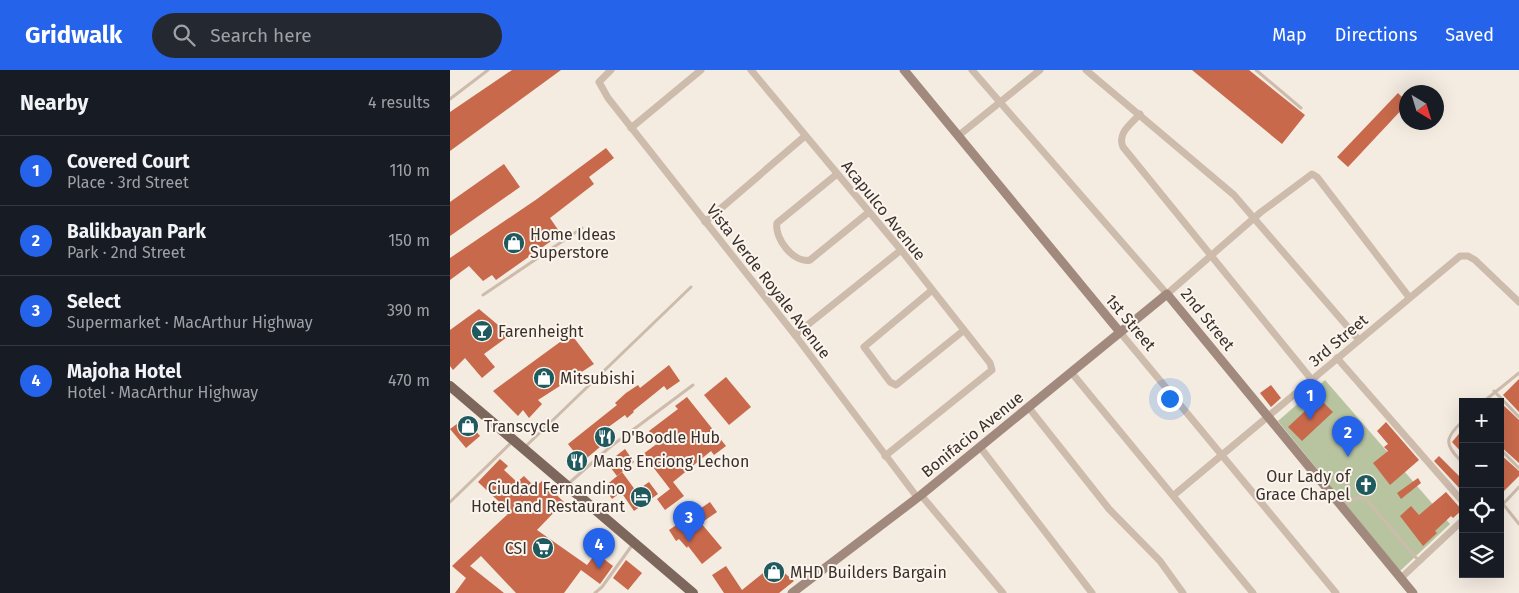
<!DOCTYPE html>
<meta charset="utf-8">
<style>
:root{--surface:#171b24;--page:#242831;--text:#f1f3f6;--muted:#9ea1a6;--line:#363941;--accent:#2563eb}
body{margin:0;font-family:"Fira Sans",sans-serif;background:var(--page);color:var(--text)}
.controls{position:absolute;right:15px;bottom:15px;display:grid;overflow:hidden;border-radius:0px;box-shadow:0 5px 20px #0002}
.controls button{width:45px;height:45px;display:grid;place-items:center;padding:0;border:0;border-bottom:1px solid var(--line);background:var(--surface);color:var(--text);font:25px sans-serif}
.compass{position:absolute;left:949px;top:15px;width:45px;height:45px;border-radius:50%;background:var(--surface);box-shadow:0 5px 20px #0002;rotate:142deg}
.you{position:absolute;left:719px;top:328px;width:18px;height:18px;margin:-12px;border:4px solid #fff;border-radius:50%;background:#1a73e8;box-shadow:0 0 0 8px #1a73e833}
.badge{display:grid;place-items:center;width:32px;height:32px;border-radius:50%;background:var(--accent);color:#fff;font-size:16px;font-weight:700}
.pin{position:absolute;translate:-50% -41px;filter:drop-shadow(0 1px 2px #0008)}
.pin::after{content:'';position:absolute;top:26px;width:18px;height:15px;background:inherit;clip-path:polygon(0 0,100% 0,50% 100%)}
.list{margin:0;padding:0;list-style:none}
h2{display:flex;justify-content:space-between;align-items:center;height:65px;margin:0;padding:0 20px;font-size:21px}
h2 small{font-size:16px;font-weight:400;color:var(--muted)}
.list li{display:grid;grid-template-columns:32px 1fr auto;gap:15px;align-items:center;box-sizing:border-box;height:70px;padding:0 20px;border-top:1px solid var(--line)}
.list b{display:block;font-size:19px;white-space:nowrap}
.list p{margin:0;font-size:16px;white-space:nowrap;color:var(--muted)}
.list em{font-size:16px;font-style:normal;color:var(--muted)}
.icon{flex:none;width:28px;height:28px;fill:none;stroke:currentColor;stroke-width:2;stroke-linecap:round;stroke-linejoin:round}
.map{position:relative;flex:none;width:1069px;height:523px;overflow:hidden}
header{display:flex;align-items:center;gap:30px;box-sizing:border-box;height:70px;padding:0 25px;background:var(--accent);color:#fff}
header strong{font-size:24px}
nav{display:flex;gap:28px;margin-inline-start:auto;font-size:18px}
.search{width:350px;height:45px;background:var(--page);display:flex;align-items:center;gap:12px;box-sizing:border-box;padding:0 18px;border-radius:28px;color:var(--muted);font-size:19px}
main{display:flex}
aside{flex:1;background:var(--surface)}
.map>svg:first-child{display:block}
.green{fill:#b8c4a0}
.building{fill:#c8694b}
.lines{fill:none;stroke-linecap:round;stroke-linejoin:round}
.lane{stroke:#cdbbac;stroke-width:3}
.street{stroke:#cdbbac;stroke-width:7}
.secondary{stroke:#a18a7d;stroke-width:9}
.primary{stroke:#7d675c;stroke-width:10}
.labels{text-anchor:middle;stroke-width:4;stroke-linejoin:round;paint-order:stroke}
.street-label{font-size:16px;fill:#3b302b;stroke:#fbf5ee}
.poi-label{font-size:16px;fill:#3b302b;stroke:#fbf5ee;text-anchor:start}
</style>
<header>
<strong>Gridwalk</strong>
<div class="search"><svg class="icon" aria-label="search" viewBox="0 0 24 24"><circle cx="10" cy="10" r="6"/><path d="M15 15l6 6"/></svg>Search here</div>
<nav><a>Map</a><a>Directions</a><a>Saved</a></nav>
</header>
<main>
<aside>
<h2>Nearby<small>4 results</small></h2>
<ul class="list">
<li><span class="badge">1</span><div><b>Covered Court</b><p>Place · 3rd Street</p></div><em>110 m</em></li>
<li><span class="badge">2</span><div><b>Balikbayan Park</b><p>Park · 2nd Street</p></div><em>150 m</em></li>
<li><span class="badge">3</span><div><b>Select</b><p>Supermarket · MacArthur Highway</p></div><em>390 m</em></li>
<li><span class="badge">4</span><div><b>Majoha Hotel</b><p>Hotel · MacArthur Highway</p></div><em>470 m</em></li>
</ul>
</aside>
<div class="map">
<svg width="1069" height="523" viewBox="0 0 1069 523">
<rect width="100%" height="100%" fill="#f4ebe1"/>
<path class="green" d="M875 310 1000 454 950 501 828 351Z"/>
<g class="building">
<path d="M62 0H111L0 81V42Z"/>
<path d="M742 0H799L855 45 832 74Z"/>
<path d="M948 23 956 31V35L898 97 887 87Z"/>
<path d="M156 78 164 88 139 107 144 114 100 148 111 164 46 210 42 205 33 211 19 196 0 210V188L87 129Z"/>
<path d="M54 94 70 117 0 166V132Z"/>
<path d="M29 239 60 265 34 284 45 297 32 308 15 288 3 300 0 296V260Z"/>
<path d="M121 264 144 294 88 330 92 334 79 348 73 340 68 346 43 321Z"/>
<path d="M219 295 230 311 217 320 214 316 183 341 184 342 177 348 175 345 157 358 163 366 125 398 117 389 125 383 118 374 167 335 165 333 176 323 188 315 190 318Z"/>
<path d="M276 307 301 337 279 355 254 325Z"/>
<path d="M1069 309V342L1053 325Z"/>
<path d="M821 315 831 328 821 337 810 323Z"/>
<path d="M237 327 276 376 264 385 261 381 223 412 234 426 215 440 207 429 220 419 193 384 208 373 199 361 228 339 225 336Z"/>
<path d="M869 328 883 342 852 371 838 357Z"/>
<path d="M1050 332 1069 350V393L1050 376Z"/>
<path d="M15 348 30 366 16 378 0 359Z"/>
<path d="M936 352 969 390 940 415 923 393 938 381 934 377 938 374 927 361Z"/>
<path d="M1013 359V384L1002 372Z"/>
<path d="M175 379 184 392 167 406 157 393Z"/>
<path d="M1050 384 1069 401V406L1050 425Z"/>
<path d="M989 386 1013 410V422L984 391Z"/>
<path d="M50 389 58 396 54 400 67 412 74 406 85 417 92 411 114 432 87 460 137 495 146 483 163 496 150 514 131 500 114 523H66L31 486 20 496 54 523H5L16 508 2 496 60 442 28 412Z"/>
<path d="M172 402 186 421 199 412 208 424 184 441 171 422 162 429 154 417Z"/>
<path d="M917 406 924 412 923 421 914 424 907 418 909 409Z"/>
<path d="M968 408 971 413 951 429 947 423Z"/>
<path d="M996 422 1012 440 1003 448 1001 446 985 461 987 463 973 476 950 446 961 436 969 445Z"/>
<path d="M260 432 267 442 251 453 272 478 252 494 238 476 237 478 229 469 226 471 219 460Z"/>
<path d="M176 490 192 503 178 520 163 508Z"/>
<path d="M324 494 344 511 329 523H274L262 505 276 496 292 520Z"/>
</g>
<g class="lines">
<g class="lane">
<path d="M806 0 851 38"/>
<path d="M0 29 38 0"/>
<path d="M33 225 132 158"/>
<path d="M1044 321 1069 347"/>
<path d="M1033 332 1069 303"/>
<path d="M1013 351C993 369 995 375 1013 393"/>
<path d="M76 376 241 217"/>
<path d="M1050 379 1069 398"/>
<path d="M118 414 160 377 243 315"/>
<path d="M1050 431 1053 434 1069 417"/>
<path d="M0 432 63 371"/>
<path d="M1053 434 1069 454"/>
<path d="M892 436 907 428 916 429 968 490"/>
<path d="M145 523 152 517 183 474"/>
</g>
<g class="street">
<path d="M161 0 149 12 158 28 345 265 467 427"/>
<path d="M301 0 451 180 540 293 542 300 435 386"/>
<path d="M522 0 717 224 811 142 862 104 867 107 959 227"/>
<path d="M636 0 784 125 909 270"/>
<path d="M690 44C681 54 667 63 673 77L862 310"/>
<path d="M181 58 251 0"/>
<path d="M508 66 590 0"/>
<path d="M387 104 327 153C324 168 344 194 360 190L419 142"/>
<path d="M255 152 355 66"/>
<path d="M481 221 414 277 440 312 446 315 513 261"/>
<path d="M669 261 886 523"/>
<path d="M345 265 451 180"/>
<path d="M887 288 1013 432"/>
<path d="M621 302 803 523"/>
<path d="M579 338 659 439 710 491 733 523"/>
<path d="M530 377 642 523"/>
<path d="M471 425 553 523"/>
<path d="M724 425 1010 186H1018L1025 190 1069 232"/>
<path d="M951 508 1013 450"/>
</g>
<g class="secondary">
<path d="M454 0 669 261"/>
<path d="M342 523 471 425 717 224 963 523"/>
</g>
<path class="primary" d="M0 316 243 523"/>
</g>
<defs>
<g id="shop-disc" transform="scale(1.125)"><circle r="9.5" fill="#1f5a5e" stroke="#fbf5ee"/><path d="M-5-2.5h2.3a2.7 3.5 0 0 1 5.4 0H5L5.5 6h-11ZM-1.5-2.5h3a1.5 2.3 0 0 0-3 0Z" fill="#fff"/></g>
<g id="bar-disc" transform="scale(1.125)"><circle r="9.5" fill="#1f5a5e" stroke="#fbf5ee"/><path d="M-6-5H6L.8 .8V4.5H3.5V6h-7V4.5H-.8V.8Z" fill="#fff"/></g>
<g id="restaurant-disc" transform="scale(1.125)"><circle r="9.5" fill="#1f5a5e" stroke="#fbf5ee"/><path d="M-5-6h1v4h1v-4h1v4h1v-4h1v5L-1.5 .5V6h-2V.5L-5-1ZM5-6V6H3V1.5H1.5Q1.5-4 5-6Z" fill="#fff"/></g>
<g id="church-disc" transform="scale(1.125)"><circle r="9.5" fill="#1f5a5e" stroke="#fbf5ee"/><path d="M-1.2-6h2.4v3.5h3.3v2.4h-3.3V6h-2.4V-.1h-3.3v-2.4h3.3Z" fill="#fff"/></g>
<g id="hotel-disc" transform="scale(1.125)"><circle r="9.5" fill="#1f5a5e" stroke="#fbf5ee"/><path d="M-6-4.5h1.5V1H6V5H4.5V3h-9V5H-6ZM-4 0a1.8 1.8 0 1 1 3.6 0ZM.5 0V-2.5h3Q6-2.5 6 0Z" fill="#fff"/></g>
<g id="supermarket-disc" transform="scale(1.125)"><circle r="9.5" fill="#1f5a5e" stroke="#fbf5ee"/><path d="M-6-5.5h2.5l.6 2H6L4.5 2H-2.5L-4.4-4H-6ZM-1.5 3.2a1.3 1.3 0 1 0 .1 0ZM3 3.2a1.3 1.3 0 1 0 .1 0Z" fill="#fff"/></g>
</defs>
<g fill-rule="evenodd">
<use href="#shop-disc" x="64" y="173"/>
<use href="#bar-disc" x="32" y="261"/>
<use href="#shop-disc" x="94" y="308"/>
<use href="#shop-disc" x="18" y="356"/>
<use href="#restaurant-disc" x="155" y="367"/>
<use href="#restaurant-disc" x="127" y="391"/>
<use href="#church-disc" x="916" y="415"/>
<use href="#hotel-disc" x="191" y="427"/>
<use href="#supermarket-disc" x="93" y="478"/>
<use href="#shop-disc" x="324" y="502"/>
</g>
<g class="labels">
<g class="street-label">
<text transform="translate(434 140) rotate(51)" y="6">Acapulco Avenue</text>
<text transform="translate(319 211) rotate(52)" y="6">Vista Verde Royale Avenue</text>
<text transform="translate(758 249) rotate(51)" y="6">2nd Street</text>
<text transform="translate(681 252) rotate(50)" y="6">1st Street</text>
<text transform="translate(888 270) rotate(-40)" y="6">3rd Street</text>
<text transform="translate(522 364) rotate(-39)" y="6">Bonifacio Avenue</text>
</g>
<g class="poi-label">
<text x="80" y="170">Home Ideas<tspan x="80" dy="18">Superstore</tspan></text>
<text x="48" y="267">Farenheight</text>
<text x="110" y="314">Mitsubishi</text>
<text x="34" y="362">Transcycle</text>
<text x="171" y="373">D'Boodle Hub</text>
<text x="143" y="397">Mang Enciong Lechon</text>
<text x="900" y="412" text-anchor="end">Our Lady of<tspan x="900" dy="18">Grace Chapel</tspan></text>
<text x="175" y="424" text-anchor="end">Ciudad Fernandino<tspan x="175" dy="18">Hotel and Restaurant</tspan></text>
<text x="77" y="484" text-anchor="end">CSI</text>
<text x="340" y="508">MHD Builders Bargain</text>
</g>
</g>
</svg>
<div class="controls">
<button>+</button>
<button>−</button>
<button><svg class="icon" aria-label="locate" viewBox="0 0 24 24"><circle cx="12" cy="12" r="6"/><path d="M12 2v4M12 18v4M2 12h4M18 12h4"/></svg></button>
<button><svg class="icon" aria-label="layers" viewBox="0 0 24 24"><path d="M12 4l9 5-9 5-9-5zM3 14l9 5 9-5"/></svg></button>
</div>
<svg class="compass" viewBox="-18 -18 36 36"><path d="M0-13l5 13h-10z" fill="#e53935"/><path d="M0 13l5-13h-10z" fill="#9ea1a6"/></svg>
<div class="you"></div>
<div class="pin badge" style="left:860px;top:350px">1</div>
<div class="pin badge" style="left:898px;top:387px">2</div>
<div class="pin badge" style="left:239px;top:472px">3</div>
<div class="pin badge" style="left:149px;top:499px">4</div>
</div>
</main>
